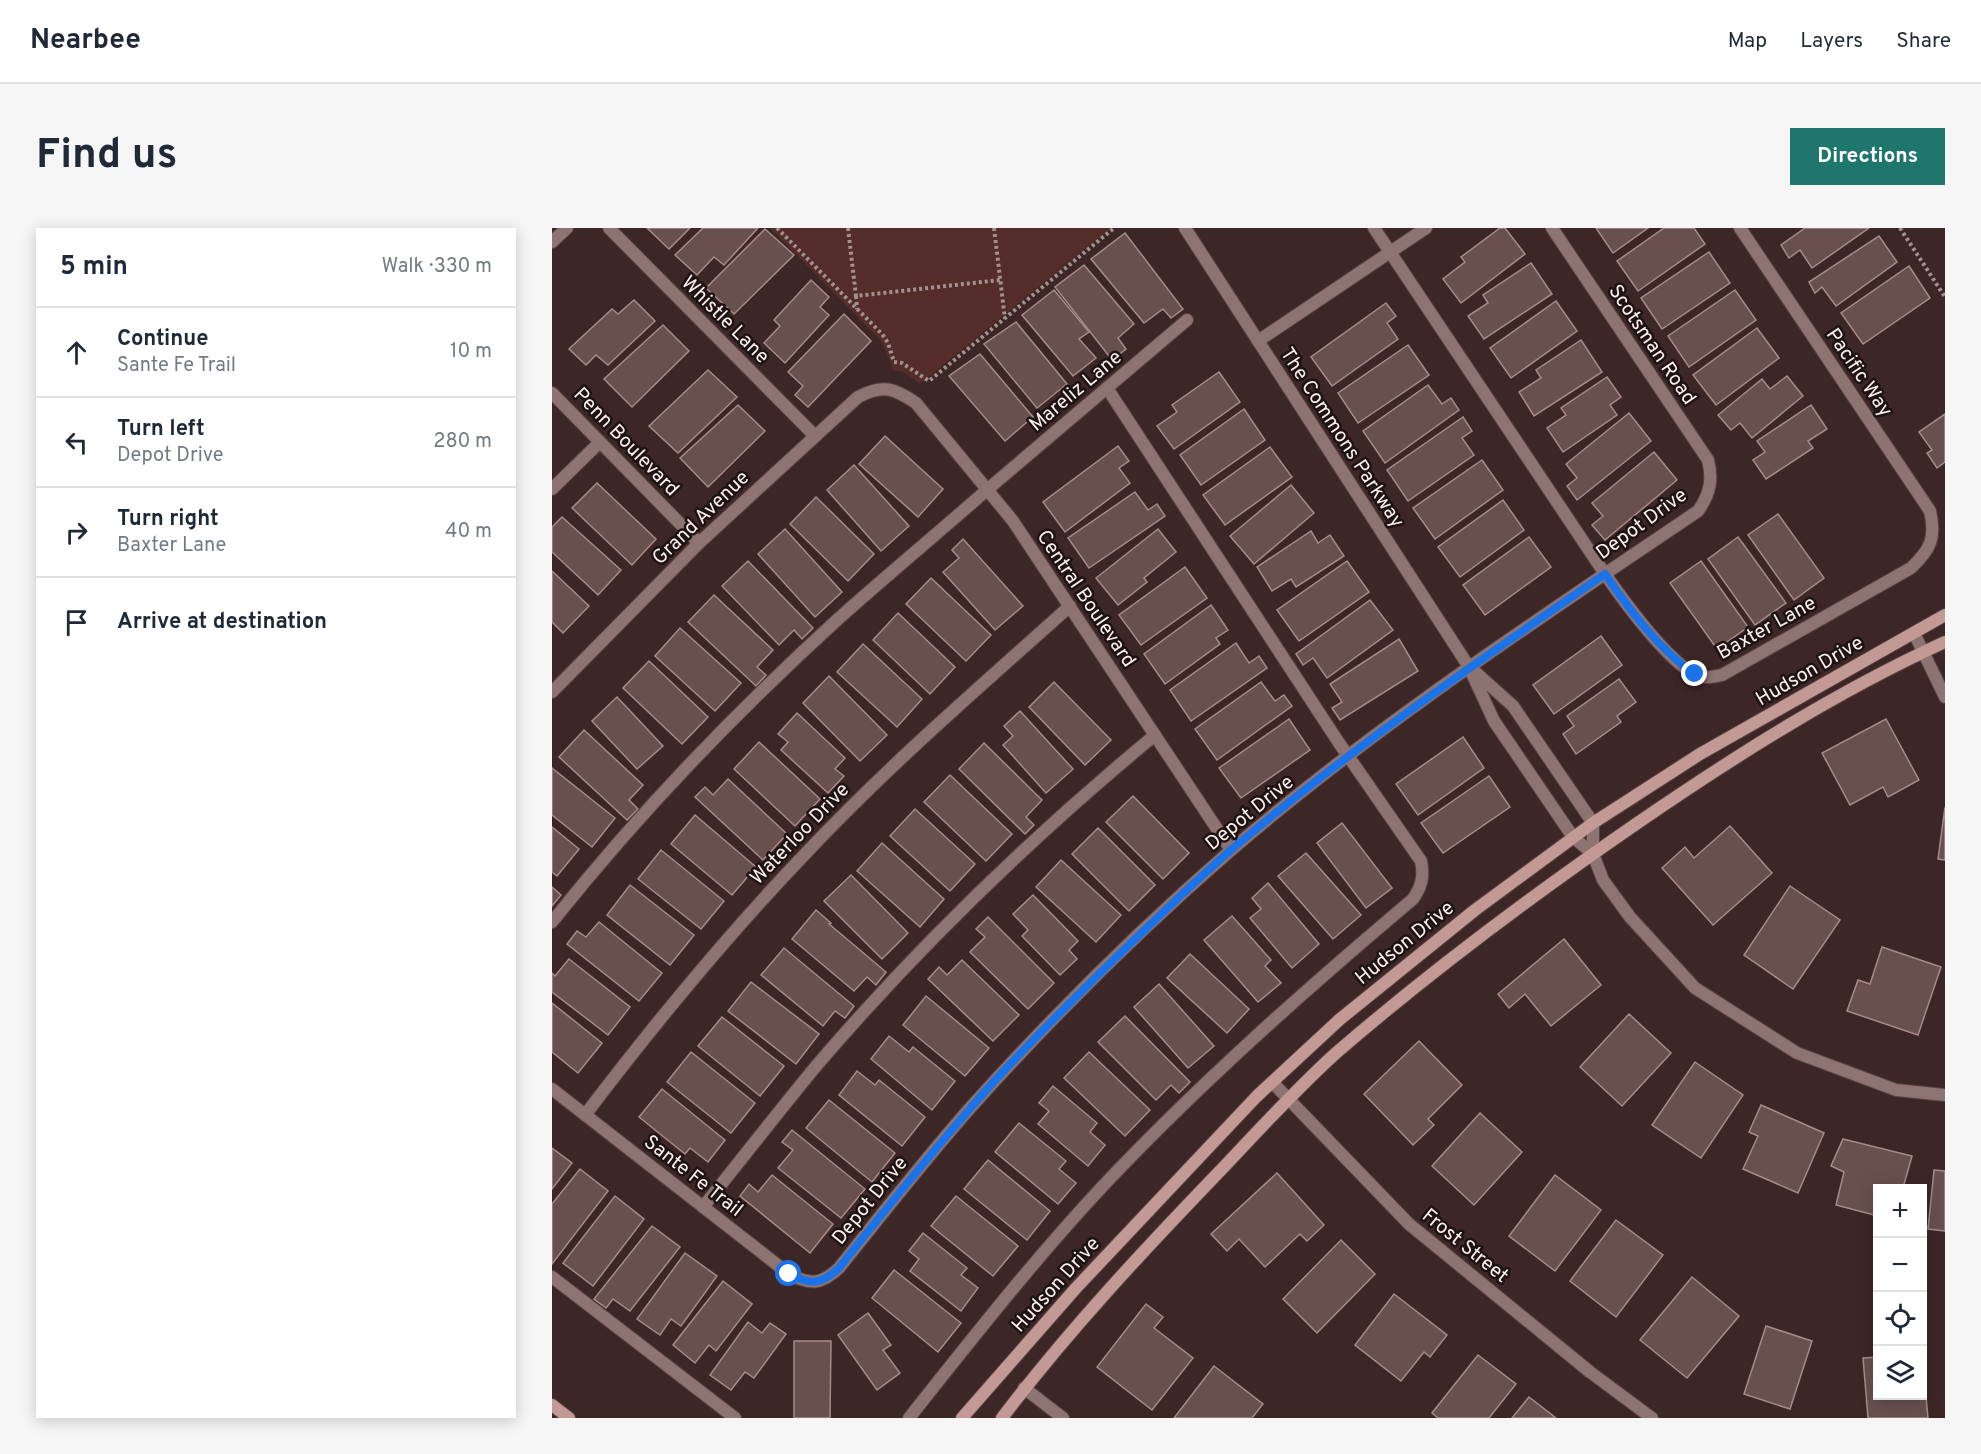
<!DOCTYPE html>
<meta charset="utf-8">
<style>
:root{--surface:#fff;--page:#f6f6f7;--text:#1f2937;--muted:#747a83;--line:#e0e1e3;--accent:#1f766d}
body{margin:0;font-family:Overpass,sans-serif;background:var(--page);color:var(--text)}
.controls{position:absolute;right:18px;bottom:18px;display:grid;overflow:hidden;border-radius:0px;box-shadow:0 3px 15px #0003}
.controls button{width:54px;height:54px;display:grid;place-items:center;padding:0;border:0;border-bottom:2px solid var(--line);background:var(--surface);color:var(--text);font:30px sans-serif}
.stop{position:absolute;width:18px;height:18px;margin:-14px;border:4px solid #1a73e8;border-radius:50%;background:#fff}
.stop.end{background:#1a73e8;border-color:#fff;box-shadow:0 2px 6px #0008}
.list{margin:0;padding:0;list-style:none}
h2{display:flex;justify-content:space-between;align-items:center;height:78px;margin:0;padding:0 24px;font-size:26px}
h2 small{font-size:20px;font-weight:400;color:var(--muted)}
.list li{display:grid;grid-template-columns:39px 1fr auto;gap:18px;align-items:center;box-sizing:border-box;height:90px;padding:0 24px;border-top:2px solid var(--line)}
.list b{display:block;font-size:22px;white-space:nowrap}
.list p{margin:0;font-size:20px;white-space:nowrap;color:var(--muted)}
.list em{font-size:20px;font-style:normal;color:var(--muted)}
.icon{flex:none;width:33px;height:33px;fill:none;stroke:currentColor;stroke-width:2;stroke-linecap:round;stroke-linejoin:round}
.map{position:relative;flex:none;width:1393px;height:1190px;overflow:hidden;border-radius:0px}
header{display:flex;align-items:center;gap:36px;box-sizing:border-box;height:84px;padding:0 30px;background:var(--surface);border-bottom:2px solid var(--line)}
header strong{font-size:28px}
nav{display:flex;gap:33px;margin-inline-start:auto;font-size:21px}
.intro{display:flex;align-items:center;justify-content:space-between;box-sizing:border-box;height:144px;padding:0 36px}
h1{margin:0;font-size:42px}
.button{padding:15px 27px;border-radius:0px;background:var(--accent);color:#fff;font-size:21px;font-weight:700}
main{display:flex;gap:36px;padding:0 36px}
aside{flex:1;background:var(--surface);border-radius:0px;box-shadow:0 3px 15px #0003}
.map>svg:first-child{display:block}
.green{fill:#542c2a}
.building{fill:#68504e;stroke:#a68b89;stroke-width:1.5}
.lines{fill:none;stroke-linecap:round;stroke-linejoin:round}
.lane-casing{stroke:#584342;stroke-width:14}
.street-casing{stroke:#584342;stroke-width:14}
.secondary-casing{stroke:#584342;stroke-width:14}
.path{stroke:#a3918f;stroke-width:4;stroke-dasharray:3 3;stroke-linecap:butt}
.lane{stroke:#8d7371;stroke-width:12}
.street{stroke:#8d7371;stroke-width:12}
.secondary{stroke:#c39996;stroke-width:12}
.route{stroke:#1a73e8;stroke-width:8}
.labels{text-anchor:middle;stroke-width:5;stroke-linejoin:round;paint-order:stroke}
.street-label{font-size:20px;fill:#fdeeec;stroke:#1d1312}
</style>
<header>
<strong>Nearbee</strong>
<nav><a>Map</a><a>Layers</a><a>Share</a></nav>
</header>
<div class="intro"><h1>Find us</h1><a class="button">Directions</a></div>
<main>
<aside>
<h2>5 min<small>Walk · 330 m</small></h2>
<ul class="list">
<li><svg class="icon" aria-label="ahead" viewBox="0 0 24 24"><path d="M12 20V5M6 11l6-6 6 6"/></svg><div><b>Continue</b><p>Sante Fe Trail</p></div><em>10 m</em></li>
<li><svg class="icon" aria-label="left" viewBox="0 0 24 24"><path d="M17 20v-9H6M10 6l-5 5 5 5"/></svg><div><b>Turn left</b><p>Depot Drive</p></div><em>280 m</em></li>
<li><svg class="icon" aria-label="right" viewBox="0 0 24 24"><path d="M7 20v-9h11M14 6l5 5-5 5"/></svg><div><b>Turn right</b><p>Baxter Lane</p></div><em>40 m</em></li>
<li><svg class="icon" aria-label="arrive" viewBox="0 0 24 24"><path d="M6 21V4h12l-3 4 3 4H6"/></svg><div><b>Arrive at destination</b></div></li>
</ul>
</aside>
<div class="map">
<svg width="1393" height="1190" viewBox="0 0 1393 1190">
<rect width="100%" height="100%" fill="#3d2726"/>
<path class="green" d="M218 0H559L368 156 351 144 341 142 330 114Z"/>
<g class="building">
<path d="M95 0H138L117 21Z"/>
<path d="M151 0H206L172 37 162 29 145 47 123 27Z"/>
<path d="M948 0H953L973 26 909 75 891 51 913 34 909 29Z"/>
<path d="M1044 0H1096L1061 25Z"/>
<path d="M1112 0H1142L1153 16 1086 63 1065 33Z"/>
<path d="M1253 0H1317L1260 40 1248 22 1237 30 1229 17Z"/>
<path d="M213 1 242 27 182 86 154 60Z"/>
<path d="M573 5 631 81 619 90 611 81 592 95 539 31Z"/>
<path d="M1327 8 1345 34 1284 78 1270 59 1263 65 1257 54Z"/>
<path d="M1157 24 1178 55 1110 101 1089 70Z"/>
<path d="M979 35 1000 66 932 111 916 88 936 75 931 67Z"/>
<path d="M532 37 582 96 566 110 574 121 560 132 503 59Z"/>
<path d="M1357 38 1378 70 1311 116 1289 85Z"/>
<path d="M259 52 277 69 268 79 277 87 233 135 212 115 228 98 222 92Z"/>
<path d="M502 62 537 104 527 111 544 130 521 148 470 87Z"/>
<path d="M1183 62 1204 92 1137 139 1116 108Z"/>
<path d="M82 72 103 93 56 137 44 127 34 137 17 121 60 81 66 86Z"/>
<path d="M1004 73 1025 103 959 150 938 120Z"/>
<path d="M834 75 844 88 835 95 846 111 780 158 759 129Z"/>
<path d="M292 86 319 113 256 179 243 167 251 158 236 144Z"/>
<path d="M464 94 515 156 485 180 432 116Z"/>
<path d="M111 97 137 123 80 179 52 151Z"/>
<path d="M1205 100 1227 130 1164 177 1141 147Z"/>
<path d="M1029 112 1050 144 982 188 967 164 989 150 984 142Z"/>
<path d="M856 117 877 147 806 195 786 165Z"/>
<path d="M428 126 481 189 453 213 397 148Z"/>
<path d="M156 142 185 169 126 225 97 198Z"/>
<path d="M667 144 688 174 622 221 605 198 625 184 620 177Z"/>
<path d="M1235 148 1251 168 1200 210 1188 195 1179 202 1166 187 1210 151 1218 161Z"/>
<path d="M1055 149 1069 169 1058 177 1065 187 1011 224 995 200 1014 187 1009 180Z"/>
<path d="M876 157 890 176 899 170 907 182 833 235 811 203Z"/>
<path d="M186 177 213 203 156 259 128 230Z"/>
<path d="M1259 177 1275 201 1256 213 1261 220 1214 251 1201 232 1213 224 1205 213Z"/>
<path d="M692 181 713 212 649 257 628 227Z"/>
<path d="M1077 185 1099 213 1025 272 1015 258 1025 250 1014 236Z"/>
<path d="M1393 186V234L1385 240 1375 225 1380 222 1367 204Z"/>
<path d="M911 189 920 203 910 210 922 227 856 273 835 242Z"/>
<path d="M333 208 391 261 366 289 307 236Z"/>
<path d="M566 218 577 233 567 240 578 255 513 304 491 274Z"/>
<path d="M718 219 740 249 673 297 651 267Z"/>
<path d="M1102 224 1125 252 1053 312 1040 297 1051 288 1040 275Z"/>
<path d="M930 232 951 262 883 311 861 280Z"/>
<path d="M302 237 357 298 329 323 275 262Z"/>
<path d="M45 255 104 311 80 337 20 280Z"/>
<path d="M739 257 762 285 702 336 678 308Z"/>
<path d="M583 264 596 282 605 276 613 288 537 340 516 310Z"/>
<path d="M264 269 322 326 296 353 238 296Z"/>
<path d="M951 272 972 302 908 349 886 319Z"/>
<path d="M1226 286 1272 350 1242 372 1196 307Z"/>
<path d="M10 289 69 342 46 367 0 324V299Z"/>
<path d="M233 301 290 364 263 389 206 326Z"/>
<path d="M606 301 624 324 592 350 595 354 566 377 544 350Z"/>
<path d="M759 303 766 315 778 307 792 328 744 359 739 351 720 363 705 339Z"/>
<path d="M977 309 999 339 933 387 911 357Z"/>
<path d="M1186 309 1234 375 1203 397 1156 331Z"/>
<path d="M411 311 471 378 443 402 391 344 407 330 400 322Z"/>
<path d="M196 333 261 400 250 411 242 402 227 417 170 358Z"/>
<path d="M795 333 817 364 747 413 725 382Z"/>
<path d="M1149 333 1196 399 1165 421 1118 355Z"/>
<path d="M633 339 655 370 589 417 567 387Z"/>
<path d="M0 343 37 378 11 405 0 394Z"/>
<path d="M379 350 439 407 414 433 354 376Z"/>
<path d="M162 367 221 422 205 439 214 447 204 458 136 394Z"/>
<path d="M818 372 841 402 775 450 761 430 751 437 744 426Z"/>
<path d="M659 377 676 402 664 410 668 416 613 456 592 426Z"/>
<path d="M346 385 403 439 378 466 321 412Z"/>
<path d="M128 400 189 455 163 483 103 428Z"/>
<path d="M1049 408 1070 437 1002 486 981 457Z"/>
<path d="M847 411 866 443 788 492 780 480 790 474 778 456Z"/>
<path d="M684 415 697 435 707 428 715 440 639 493 618 462Z"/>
<path d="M311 416 370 471 345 499 285 444Z"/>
<path d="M97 433 156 489 130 516 71 460Z"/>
<path d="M277 448 335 507 308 533 251 475Z"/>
<path d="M1067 451 1084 474 1065 488 1069 494 1024 526 1011 506 1022 498 1015 488Z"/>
<path d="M502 454 559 512 533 537 477 479Z"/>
<path d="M709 454 723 473 732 467 740 478 665 532 643 501Z"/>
<path d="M65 469 111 518 85 541 40 493Z"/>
<path d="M468 483 521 541 494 565 451 517 461 508 452 498Z"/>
<path d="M245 485 293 530 283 541 292 548 276 565 229 522 236 514 226 506Z"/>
<path d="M737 491 758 522 689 570 667 540Z"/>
<path d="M1334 491 1367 552 1336 569 1331 559 1298 577 1270 525Z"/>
<path d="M32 502 91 557 77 572 86 581 75 592 7 529Z"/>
<path d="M911 509 932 540 866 587 844 556Z"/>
<path d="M207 514 268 571 243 598 182 541Z"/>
<path d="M432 515 490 572 474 589 482 597 473 606 407 541Z"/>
<path d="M0 540 63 590 40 619 0 587Z"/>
<path d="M398 547 460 606 434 633 372 574Z"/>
<path d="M937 548 958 579 891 625 869 595Z"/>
<path d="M176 551 235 606 211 632 143 569 153 559 161 567Z"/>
<path d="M581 568 637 625 611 651 554 594Z"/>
<path d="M1393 579V632L1386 631Z"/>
<path d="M363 581 423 636 398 663 338 608Z"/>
<path d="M143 587 204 639 180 667 119 616Z"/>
<path d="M790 595 840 660 814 680 765 615Z"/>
<path d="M1178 598 1220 645 1161 697 1110 640 1133 619 1142 630Z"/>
<path d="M0 599 27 621 5 648 0 644Z"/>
<path d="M546 600 603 657 577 683 520 626Z"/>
<path d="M330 615 392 671 368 699 305 643Z"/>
<path d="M109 622 172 673 149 701 86 651Z"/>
<path d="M754 625 809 687 781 711 726 648Z"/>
<path d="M509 632 569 687 544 714 484 659Z"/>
<path d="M299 647 356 705 330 731 272 673Z"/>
<path d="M716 655 767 716 740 740 698 690 709 681 700 670Z"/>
<path d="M78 657 142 707 118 737 55 687Z"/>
<path d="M1238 658 1288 692 1241 761 1192 727Z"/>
<path d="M0 659 9 667 0 678Z"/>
<path d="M481 667 526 713 517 722 525 731 508 747 470 708 476 702 461 686Z"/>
<path d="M264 682 279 695 277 696 334 744 324 757 315 749 302 763 240 711Z"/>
<path d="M680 688 719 732 713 738 729 755 706 774 652 712Z"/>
<path d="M436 689 502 755 476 781 418 724 433 709 424 701Z"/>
<path d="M47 694 110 745 87 773 15 716 25 703 34 709Z"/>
<path d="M1012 711 1049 757 999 798 973 766 957 780 946 766Z"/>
<path d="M1330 719 1389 739 1366 807 1295 783 1306 752 1318 756Z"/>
<path d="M232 720 302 778 293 790 283 783 271 798 209 747Z"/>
<path d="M638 726 697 781 675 805 615 750Z"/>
<path d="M17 731 78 779 56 807 0 764V745L3 748Z"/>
<path d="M410 732 467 787 441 813 376 751 387 739 395 747Z"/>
<path d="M199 754 267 806 244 836 176 783Z"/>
<path d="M607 756 662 818 636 840 582 779Z"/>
<path d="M374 768 437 820 413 848 351 797Z"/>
<path d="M0 775 50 815 26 845 0 824Z"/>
<path d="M1077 786 1119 825 1070 878 1028 839Z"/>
<path d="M573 788 638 854 627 865 619 857 604 872 546 814Z"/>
<path d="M170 789 232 838 208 868 146 818Z"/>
<path d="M337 808 357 824 361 819 403 853 380 882 319 831Z"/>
<path d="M867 813 910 857 876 891 882 897 861 917 812 866Z"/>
<path d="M139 824 203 875 179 905 115 854Z"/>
<path d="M537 824 598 882 573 908 512 850Z"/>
<path d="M1143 834 1191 867 1149 930 1100 897Z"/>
<path d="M305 843 323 857 327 852 373 889 350 918 287 867Z"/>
<path d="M501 858 545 895 538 904 553 917 536 938 486 896 497 883 487 875Z"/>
<path d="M110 861 173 912 156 934 138 920 133 926 87 889Z"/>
<path d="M277 872 343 925 320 954 254 900Z"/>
<path d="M1209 877 1272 905 1246 965 1191 941 1206 908 1197 904Z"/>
<path d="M928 885 970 924 922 977 880 938Z"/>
<path d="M467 895 514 933 507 941 524 955 506 976 443 924Z"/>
<path d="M240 902 313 961 289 990 226 940 241 922 230 914Z"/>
<path d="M1291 911 1360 928 1351 960H1326V988L1284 977 1292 944 1279 938Z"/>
<path d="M0 920 20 935 0 961Z"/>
<path d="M436 932 498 983 475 1012 412 961Z"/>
<path d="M28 941 56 963 0 1036V976Z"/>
<path d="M1382 942 1393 943V1003L1376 1001Z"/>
<path d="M725 945 772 997 755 1013 748 1006 713 1039 687 1011 675 1023 659 1006Z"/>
<path d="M220 947 281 996 258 1025 188 968 197 956 206 964Z"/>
<path d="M1003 947 1049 982 1003 1043 957 1008Z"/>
<path d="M63 968 92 991 41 1058 11 1035Z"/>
<path d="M404 968 466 1018 441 1048 379 998Z"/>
<path d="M1064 992 1111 1027 1064 1089 1018 1053Z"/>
<path d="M100 998 128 1019 78 1083 61 1071 54 1080 42 1071Z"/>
<path d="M371 1005 415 1040 409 1047 426 1060 409 1083 358 1043 367 1031 357 1023Z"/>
<path d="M789 1012 823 1046 765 1105 731 1071Z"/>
<path d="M133 1025 165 1048 129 1098 119 1091 108 1107 85 1091Z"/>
<path d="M342 1042 409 1095 386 1124 320 1070Z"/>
<path d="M1140 1049 1187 1088 1135 1150 1088 1112Z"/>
<path d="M171 1053 200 1076 164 1123 157 1117 143 1135 121 1117Z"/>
<path d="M842 1066 895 1107 878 1129 872 1124 849 1153 803 1117Z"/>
<path d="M594 1076 611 1089 602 1100 641 1130 600 1182 545 1139Z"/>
<path d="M316 1085 339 1117 331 1122 348 1145 325 1162 286 1107Z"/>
<path d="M196 1094 210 1105 218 1095 234 1106 202 1150 193 1144 179 1162 158 1147Z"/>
<path d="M1214 1098 1260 1113 1238 1181 1192 1166Z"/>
<path d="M242 1113H279L278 1190H242Z"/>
<path d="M1370 1125 1376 1190H1316L1311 1130 1326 1129V1168H1370Z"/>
<path d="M926 1127 964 1156 937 1190H886L880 1185Z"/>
<path d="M662 1138 711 1176 700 1190H622Z"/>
<path d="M977 1169 1004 1190H960Z"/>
</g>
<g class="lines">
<g class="lane-casing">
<g id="lane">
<path d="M822 0 1053 346"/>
<path d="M0 261 48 214"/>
<path d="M0 694C86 586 183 485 285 392 334 348 386 305 436 261"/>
<path d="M151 979C189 932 226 884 265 837 367 718 482 607 603 507"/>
<path d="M0 1049 183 1190"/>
<path d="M357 1190C419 1112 481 1033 549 960 646 857 752 763 861 671 870 658 872 648 869 633L787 515 555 160"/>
</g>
</g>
<g class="street-casing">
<g id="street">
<path d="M57 0 263 208"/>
<path d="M633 0 917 439 942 493 1021 609 1041 626"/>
<path d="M0 14 15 0"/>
<path d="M706 113 874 0"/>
<path d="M0 165 147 315"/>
<path d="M436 261 635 92"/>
<path d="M1053 346C1071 372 1116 434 1143 446 1153 451 1161 449 1170 447L1359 340C1379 321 1384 310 1378 283L1188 0"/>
<path d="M1362 405 1393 469"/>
<path d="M922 443 961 478 1041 595V626L1051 652 1078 689 1143 760 1245 825 1344 862 1393 867"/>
<path d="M0 464 147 315 306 169C331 156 342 160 364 175L461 293 679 622"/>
<path d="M720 854 857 996 1038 1144 1100 1190"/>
<path d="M0 861 237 1046C258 1057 269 1057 287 1040 330 986 373 931 419 879 500 789 587 702 678 623 824 497 987 391 1146 283 1158 266 1161 252 1156 232L1000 0"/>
<path d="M33 887C103 795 176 706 256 623 338 536 429 458 518 378"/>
<path d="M472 1160 511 1190"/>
</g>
</g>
<g class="secondary-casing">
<g id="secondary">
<path d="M0 1177 17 1190"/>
<path d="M410 1190 524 1060 705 868 787 792 923 682 1041 595 1148 526 1393 387"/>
<path d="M450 1190C516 1103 591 1023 667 944 705 904 743 862 784 825 879 743 981 667 1084 596 1183 528 1284 464 1393 414"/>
</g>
</g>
<g class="path">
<path d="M225 0 330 106 336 115 342 134 350 135 377 153 562 0"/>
<path d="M296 0 304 68 448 52"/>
<path d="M442 0 453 91"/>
<path d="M1348 0 1393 69"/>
<path d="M304 68 305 81"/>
</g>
<use href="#lane" class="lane"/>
<use href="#street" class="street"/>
<use href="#secondary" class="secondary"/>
</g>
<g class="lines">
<path class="route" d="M237 1046C258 1057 269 1057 287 1040 329 987 372 934 416 883 457 835 502 791 546 747 589 705 633 662 679 622 797 522 925 434 1053 346 1077 381 1108 423 1143 446"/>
</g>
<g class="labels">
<g class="street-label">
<text transform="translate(174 91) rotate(45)" y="7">Whistle Lane</text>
<text transform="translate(1101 116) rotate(56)" y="7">Scotsman Road</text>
<text transform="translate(1308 144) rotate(56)" y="7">Pacific Way</text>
<text transform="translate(523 162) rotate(-40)" y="7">Mareliz Lane</text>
<text transform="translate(791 209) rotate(57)" y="7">The Commons Parkway</text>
<text transform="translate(75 213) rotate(46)" y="7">Penn Boulevard</text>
<text transform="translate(148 289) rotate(-44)" y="7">Grand Avenue</text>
<text transform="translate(1089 295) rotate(-36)" y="7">Depot Drive</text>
<text transform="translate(535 370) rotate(56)" y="7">Central Boulevard</text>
<text transform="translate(1214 399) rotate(-29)" y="7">Baxter Lane</text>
<text transform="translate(1257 442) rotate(-30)" y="7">Hudson Drive</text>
<text transform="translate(697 584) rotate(-39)" y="7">Depot Drive</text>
<text transform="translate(247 605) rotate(-46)" y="7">Waterloo Drive</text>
<text transform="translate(852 714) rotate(-39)" y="7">Hudson Drive</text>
<text transform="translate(142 947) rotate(38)" y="7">Sante Fe Trail</text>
<text transform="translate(317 972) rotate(-51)" y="7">Depot Drive</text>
<text transform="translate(914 1017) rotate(39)" y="7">Frost Street</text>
<text transform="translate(503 1056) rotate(-48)" y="7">Hudson Drive</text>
</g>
</g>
</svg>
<div class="controls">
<button>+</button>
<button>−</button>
<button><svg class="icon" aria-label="locate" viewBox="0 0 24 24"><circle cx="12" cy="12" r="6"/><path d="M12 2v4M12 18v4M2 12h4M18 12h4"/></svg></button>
<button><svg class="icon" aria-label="layers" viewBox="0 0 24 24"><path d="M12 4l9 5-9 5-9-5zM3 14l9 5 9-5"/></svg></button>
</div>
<div class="stop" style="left:237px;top:1046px"></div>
<div class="stop end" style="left:1143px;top:446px"></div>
</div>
</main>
